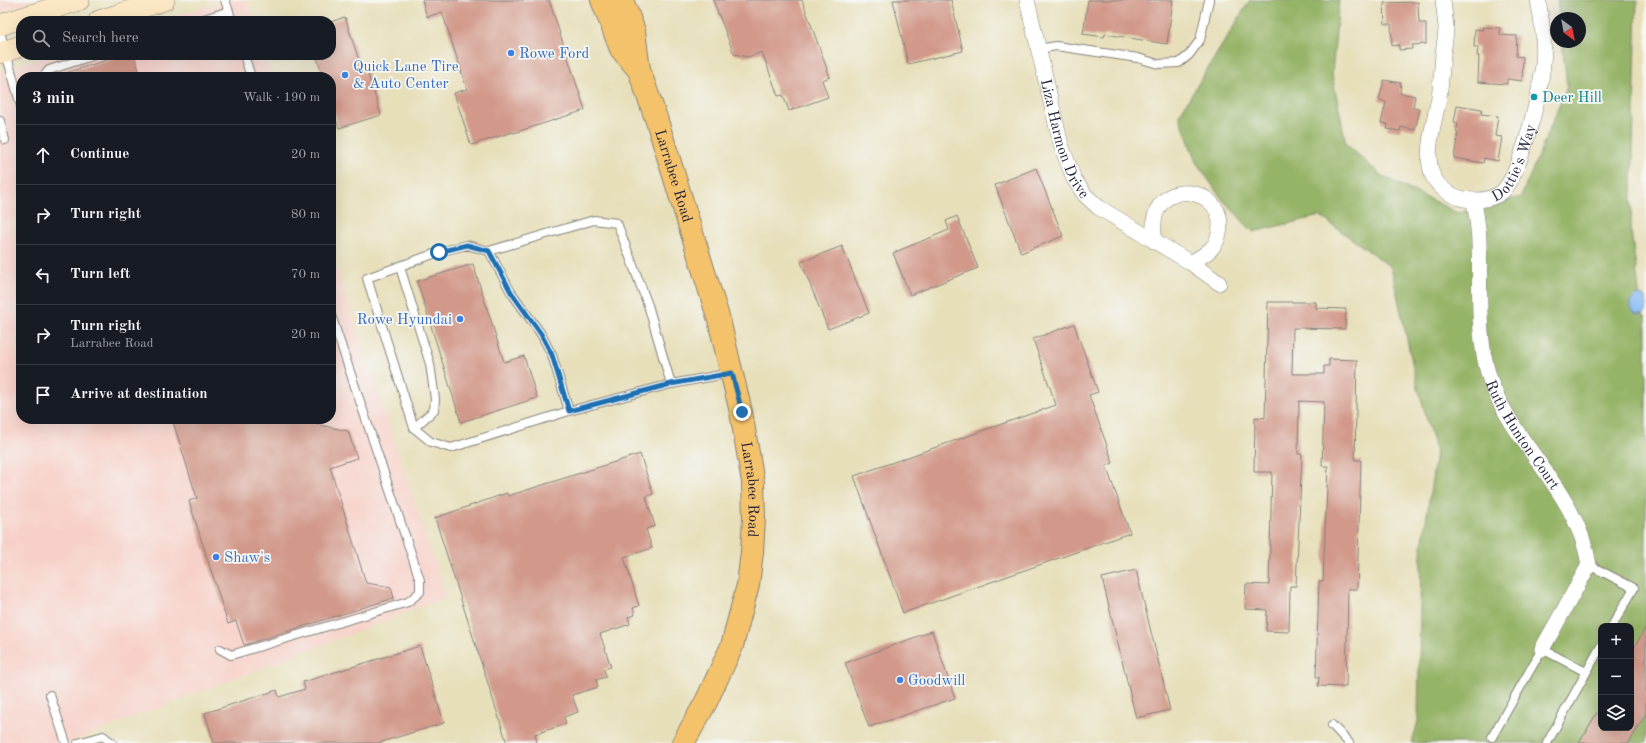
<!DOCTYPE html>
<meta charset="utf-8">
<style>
:root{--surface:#171b24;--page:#242831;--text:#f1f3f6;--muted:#9ea1a6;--line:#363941}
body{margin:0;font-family:"Old Standard TT",serif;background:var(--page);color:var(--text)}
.controls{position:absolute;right:12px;bottom:12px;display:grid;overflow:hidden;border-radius:8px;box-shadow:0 4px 16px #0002}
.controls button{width:36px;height:36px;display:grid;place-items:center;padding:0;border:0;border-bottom:1px solid var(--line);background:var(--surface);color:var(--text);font:20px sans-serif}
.compass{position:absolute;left:1550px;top:12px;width:36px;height:36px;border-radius:50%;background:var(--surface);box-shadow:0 4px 16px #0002;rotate:148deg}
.stop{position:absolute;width:12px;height:12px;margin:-9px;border:3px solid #1f6fb2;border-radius:50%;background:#fff}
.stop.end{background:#1f6fb2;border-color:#fff;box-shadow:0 1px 4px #0008}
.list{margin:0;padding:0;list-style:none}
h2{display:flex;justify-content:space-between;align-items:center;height:52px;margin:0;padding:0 16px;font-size:17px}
h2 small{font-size:13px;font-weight:400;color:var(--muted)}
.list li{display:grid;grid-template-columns:26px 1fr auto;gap:12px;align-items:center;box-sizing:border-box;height:60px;padding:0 16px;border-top:1px solid var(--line)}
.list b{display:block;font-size:15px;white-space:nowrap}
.list p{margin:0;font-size:13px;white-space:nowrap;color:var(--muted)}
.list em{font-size:13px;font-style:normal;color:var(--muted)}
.icon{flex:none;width:22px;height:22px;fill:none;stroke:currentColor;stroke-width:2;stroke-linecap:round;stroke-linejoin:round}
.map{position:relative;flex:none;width:1646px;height:743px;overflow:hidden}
.search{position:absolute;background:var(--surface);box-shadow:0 4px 16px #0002;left:16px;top:16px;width:320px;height:44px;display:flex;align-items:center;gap:10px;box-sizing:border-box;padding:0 14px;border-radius:16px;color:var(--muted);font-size:15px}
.panel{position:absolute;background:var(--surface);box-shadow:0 4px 16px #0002;left:16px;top:72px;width:320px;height:352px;border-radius:16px}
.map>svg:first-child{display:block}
.built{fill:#f7d1c9}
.forest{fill:#96b467;stroke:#5c6b51;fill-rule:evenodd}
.water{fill:#85bbf4;stroke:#546e98}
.building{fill:#d2998a}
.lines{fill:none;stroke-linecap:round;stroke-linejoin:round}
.service-casing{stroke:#84807a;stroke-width:10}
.minor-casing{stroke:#84807a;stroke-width:16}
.secondary-casing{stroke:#84807a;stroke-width:22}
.primary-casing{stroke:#84807a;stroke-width:24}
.service{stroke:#fff;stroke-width:8}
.minor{stroke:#fff;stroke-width:15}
.secondary{stroke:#fbe7c3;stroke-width:21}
.primary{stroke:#f4c26a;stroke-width:22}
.route{stroke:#1f6fb2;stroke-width:5}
.shop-dot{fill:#3f7fe0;stroke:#f6f6f2;stroke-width:1.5}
.culture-dot{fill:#0f9aa8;stroke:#f6f6f2;stroke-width:1.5}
.labels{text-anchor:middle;stroke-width:3.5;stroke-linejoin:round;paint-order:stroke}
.shop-label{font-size:15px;fill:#366cbe;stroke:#f6f6f2;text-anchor:start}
.culture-label{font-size:15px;fill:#0d838f;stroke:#f6f6f2;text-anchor:start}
.street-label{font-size:15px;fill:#22223b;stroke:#f6f6f2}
</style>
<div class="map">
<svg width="1646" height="743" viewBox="0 0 1646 743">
<rect width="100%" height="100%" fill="#f6f6f2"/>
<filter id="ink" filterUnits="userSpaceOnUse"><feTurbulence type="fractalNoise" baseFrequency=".025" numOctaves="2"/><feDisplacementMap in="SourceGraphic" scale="8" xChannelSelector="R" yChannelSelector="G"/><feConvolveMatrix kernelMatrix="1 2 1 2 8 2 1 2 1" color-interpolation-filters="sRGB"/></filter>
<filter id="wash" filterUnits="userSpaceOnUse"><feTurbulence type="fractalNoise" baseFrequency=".012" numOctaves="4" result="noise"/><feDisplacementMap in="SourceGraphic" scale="16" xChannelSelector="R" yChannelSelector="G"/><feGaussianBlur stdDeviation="0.9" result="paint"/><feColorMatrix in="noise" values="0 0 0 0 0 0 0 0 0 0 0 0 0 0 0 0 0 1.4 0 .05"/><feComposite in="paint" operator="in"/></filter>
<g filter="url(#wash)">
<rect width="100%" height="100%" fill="#e7dfba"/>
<g class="built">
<path d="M0 0H35L0 12Z"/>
<path d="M228 0H247L254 21H161Z"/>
<path d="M51 55H265L273 77H21V419H331V252L446 597 67 743H0V71Z"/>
</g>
<path class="forest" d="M1250 0H1339L1332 74 1346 144 1382 176 1458 213 1521 197 1567 87 1562 42H1580V18H1559L1557 0H1637L1631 230 1642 314 1646 317V743H1412L1418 721 1421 554 1436 453 1416 380 1391 267 1320 216 1253 232 1222 199 1196 162 1179 115ZM1601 626H1631V728H1601Z"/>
<path class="water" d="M1637 295 1643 296 1646 298V312C1637 317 1630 312 1630 302Z"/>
<g id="blocks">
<g class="building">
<path d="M422 0H549L585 110 514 133 513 132 471 145 454 93 467 89 442 12 427 17Z"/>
<path d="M713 0H802L830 77 822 80 828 97 789 111 783 95 778 96 762 52 748 57 734 54Z"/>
<path d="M893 0H951L963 51 908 64Z"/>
<path d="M1088 0H1173L1167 44 1105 34 1104 37 1083 34Z"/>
<path d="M1418 2 1419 23H1426V44L1412 45V49L1399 50V45L1392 46 1391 24H1385L1384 3Z"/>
<path d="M345 17 363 73 367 71 381 115 339 128 331 104V77H323L316 55H331V22Z"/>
<path d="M1482 27 1500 28V35L1517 36 1516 56 1523 57 1522 81 1507 79V84L1478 82 1479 56H1477L1478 47H1474L1475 29 1483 30Z"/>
<path d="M123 55H134L141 77H63L62 74Z"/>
<path d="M1384 80 1401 83 1400 93 1415 96 1413 108 1420 109 1415 130 1401 127 1400 131 1387 129 1388 124 1381 123 1386 102 1379 100Z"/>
<path d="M1457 105 1482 109 1481 114 1498 116 1495 136 1502 137 1498 161 1484 158 1483 163 1454 158 1458 133 1456 132 1458 124 1454 123Z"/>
<path d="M1036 168 1063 236 1021 253 995 185Z"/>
<path d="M957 216 978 268 910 295 893 253 949 230 946 221Z"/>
<path d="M842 246 869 313 828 329 801 262Z"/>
<path d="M473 264 504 362 524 356 537 398 461 422 417 281Z"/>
<path d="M1268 302H1316V308L1346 309 1345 329 1293 328 1292 374H1324V366H1329V359L1357 360 1355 460H1361L1357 589H1348L1346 687 1318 686 1319 677H1316L1319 581H1323L1328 466H1322L1324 402 1299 401 1298 454H1302L1296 586H1290L1289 632 1266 631 1267 610 1245 609 1246 584 1269 585 1272 472H1254L1255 417 1265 418Z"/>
<path d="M1074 324 1098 392 1089 395 1113 463 1106 466 1130 533 903 613 854 476 1056 405 1033 339Z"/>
<path d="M172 419H313L315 424 348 431 357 458 330 467 366 583 391 587 394 598 244 645 236 621 228 624 189 501 197 498Z"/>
<path d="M640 454 653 494 646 497 655 526 646 529 652 548 624 557 639 606 633 608 635 615 628 617 630 624 600 634 611 667 604 669 606 677 596 680 598 687 572 695 578 712 564 717 566 724 535 734 537 743H507L435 518 507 493 508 496Z"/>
<path d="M1136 570 1170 710 1136 718 1102 578Z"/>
<path d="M1646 627V714L1629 743H1579L1601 706V728H1631V653Z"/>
<path d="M932 631 955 698 869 727 845 663Z"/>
<path d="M420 646 444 723 378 743H214L205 713 277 690 279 697 305 689 303 682Z"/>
</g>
</g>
</g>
<g filter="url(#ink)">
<use href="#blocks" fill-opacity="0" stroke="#84807a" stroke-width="1"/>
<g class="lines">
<g class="service-casing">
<g id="service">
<path d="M225 0 232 21"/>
<path d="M198 21 229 11"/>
<path d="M0 32 21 106"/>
<path d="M1039 49 1056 46 1138 58 1158 64 1179 63 1189 55 1200 40 1209 0"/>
<path d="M244 55 251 77"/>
<path d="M43 77 49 70 95 55"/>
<path d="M0 121 5 140"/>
<path d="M489 251 594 220 617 223 648 305 671 384 569 411 451 448 431 442 414 428 367 278 439 252 467 245 489 251 511 292 541 334 552 355 569 411"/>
<path d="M400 267 430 364 435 399 434 410 414 428"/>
<path d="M671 384 732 373"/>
<path d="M1589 565 1634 588 1612 626"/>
<path d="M220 649 231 655 408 602 420 592V580L331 315"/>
<path d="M50 695 66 743"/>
<path d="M1332 725 1349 743"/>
<path d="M1492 737 1542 649 1586 672"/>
<path d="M78 743 103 736 112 743"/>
<path d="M1547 743 1601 646"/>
</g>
</g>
<g class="minor-casing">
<g id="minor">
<path id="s1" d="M1027 0 1061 145 1074 179 1085 195 1098 207 1191 263 1219 283"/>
<path id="s2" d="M1443 0C1444 9 1445 18 1446 27 1446 36 1444 45 1443 54 1442 68 1441 83 1439 97 1435 121 1424 151 1432 174 1437 187 1452 197 1464 199 1477 201 1492 200 1502 192 1521 175 1541 90 1543 63 1545 43 1542 20 1538 0"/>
<path id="s3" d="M1474 201C1476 214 1479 229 1479 243 1481 290 1475 346 1494 390 1521 451 1579 498 1589 565L1542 649"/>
<path d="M1154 241C1154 233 1153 224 1155 216 1164 180 1219 188 1220 224 1220 233 1217 243 1211 249 1205 255 1197 259 1191 263"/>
</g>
</g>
<g class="secondary-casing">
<g id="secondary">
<path d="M99 21 164 0"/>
<path d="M0 25 79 0"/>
<path d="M0 53 21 46"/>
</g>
</g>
<g class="primary-casing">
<g id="primary">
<path d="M602 0 621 49 639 70"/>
<path id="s4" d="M622 0 634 31 639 70 657 121 719 320 741 412 753 482 754 518 752 552 748 585 740 615 732 646 706 702 683 743"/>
</g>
</g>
<use href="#service" class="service"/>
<use href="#minor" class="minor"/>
<use href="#secondary" class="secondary"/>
<use href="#primary" class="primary"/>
</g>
</g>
<g class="lines" filter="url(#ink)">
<path class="route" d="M439 252 467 245 489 251 511 292 541 334 552 355 569 411 671 384 732 373 742 412"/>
</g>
<g class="shop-dot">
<circle cx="511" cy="53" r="4"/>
<circle cx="345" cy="75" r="4"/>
<circle cx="460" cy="319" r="4"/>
<circle cx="216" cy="557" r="4"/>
<circle cx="900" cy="680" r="4"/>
</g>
<circle class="culture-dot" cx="1534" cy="97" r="4"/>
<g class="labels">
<g class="shop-label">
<text x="519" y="58">Rowe Ford</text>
<text x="353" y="71">Quick Lane Tire<tspan x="353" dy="17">&amp; Auto Center</tspan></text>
<text x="452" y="324" text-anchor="end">Rowe Hyundai</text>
<text x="224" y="562">Shaw's</text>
<text x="908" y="685">Goodwill</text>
</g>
<g class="culture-label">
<text x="1542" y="102">Deer Hill</text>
</g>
<g class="street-label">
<text dy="5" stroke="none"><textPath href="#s1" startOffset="144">Liza Harmon Drive</textPath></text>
<text dy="5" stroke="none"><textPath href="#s2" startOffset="289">Dottie's Way</textPath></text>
<text dy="5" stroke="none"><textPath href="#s4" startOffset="184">Larrabee Road</textPath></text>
<text dy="5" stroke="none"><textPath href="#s3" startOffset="244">Ruth Hunton Court</textPath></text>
<text dy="5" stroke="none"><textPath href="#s4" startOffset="508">Larrabee Road</textPath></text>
</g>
</g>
</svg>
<div class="controls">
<button>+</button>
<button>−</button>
<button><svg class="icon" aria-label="layers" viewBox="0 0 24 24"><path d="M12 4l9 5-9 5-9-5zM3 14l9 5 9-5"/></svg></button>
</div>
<svg class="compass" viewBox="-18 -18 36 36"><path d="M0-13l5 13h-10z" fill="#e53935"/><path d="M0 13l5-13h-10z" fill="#9ea1a6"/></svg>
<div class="stop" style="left:439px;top:252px"></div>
<div class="stop end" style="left:742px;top:412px"></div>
<div class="search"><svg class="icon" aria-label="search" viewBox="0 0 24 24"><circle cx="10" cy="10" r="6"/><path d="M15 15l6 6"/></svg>Search here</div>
<section class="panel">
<h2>3 min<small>Walk · 190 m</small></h2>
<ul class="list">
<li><svg class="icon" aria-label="ahead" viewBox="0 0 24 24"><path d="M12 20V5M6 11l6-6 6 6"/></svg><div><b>Continue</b></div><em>20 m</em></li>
<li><svg class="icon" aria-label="right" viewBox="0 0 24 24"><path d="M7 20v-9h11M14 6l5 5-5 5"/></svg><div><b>Turn right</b></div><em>80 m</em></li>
<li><svg class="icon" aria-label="left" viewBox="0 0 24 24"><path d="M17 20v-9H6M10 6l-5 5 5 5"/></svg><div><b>Turn left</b></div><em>70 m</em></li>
<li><svg class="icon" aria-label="right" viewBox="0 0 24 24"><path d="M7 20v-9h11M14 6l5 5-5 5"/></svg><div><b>Turn right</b><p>Larrabee Road</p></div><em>20 m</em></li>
<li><svg class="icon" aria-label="arrive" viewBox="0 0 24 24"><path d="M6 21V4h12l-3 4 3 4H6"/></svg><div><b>Arrive at destination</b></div></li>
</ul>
</section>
</div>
